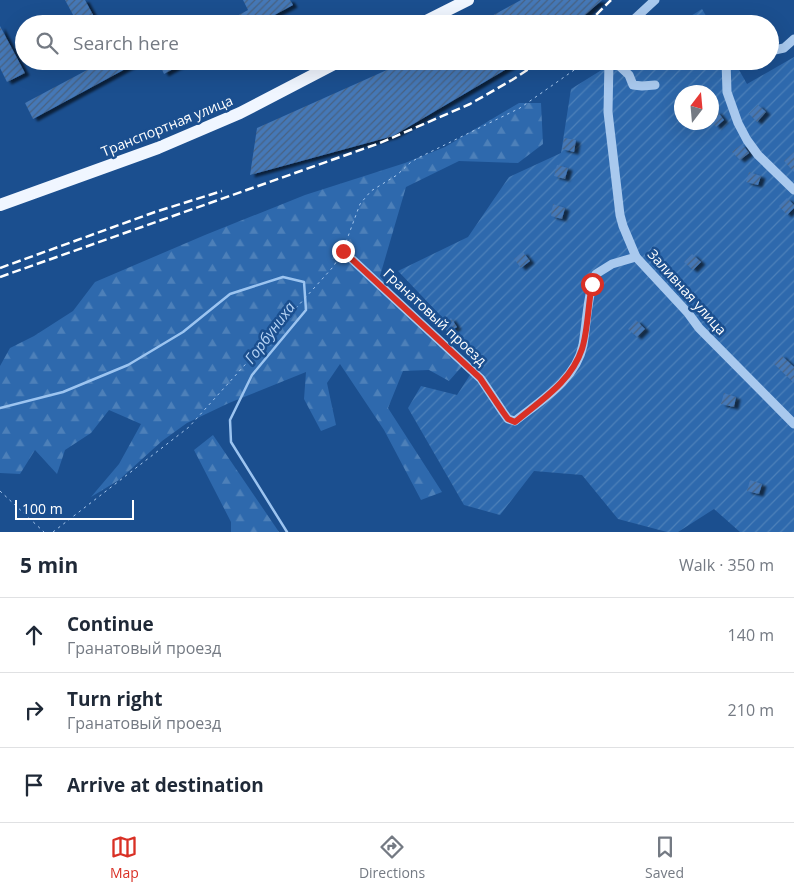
<!DOCTYPE html>
<meta charset="utf-8">
<style>
:root{--surface:#fff;--page:#f6f6f7;--text:#1f2937;--muted:#747a83;--line:#e0e1e3;--accent:#d93025}
body{margin:0;font-family:"Open Sans",sans-serif;background:var(--page);color:var(--text)}
.compass{position:absolute;left:674px;top:85px;width:45px;height:45px;border-radius:50%;background:var(--surface);box-shadow:0 5px 20px #0002;rotate:16deg}
.scale{position:absolute;left:15px;bottom:12px;width:119px;box-sizing:border-box;padding-left:5px;border:2px solid #fff;border-top:0;font-size:14px;line-height:18px;white-space:nowrap;color:#fff;-webkit-text-stroke:4px #1b4f8f;paint-order:stroke}
.stop{position:absolute;width:15px;height:15px;margin:-11px;border:4px solid #d93025;border-radius:50%;background:#fff}
.stop.end{background:#d93025;border-color:#fff;box-shadow:0 1px 5px #0008}
.list{margin:0;padding:0;list-style:none}
h2{display:flex;justify-content:space-between;align-items:center;height:65px;margin:0;padding:0 20px;font-size:21px}
h2 small{font-size:16px;font-weight:400;color:var(--muted)}
.list li{display:grid;grid-template-columns:32px 1fr auto;gap:15px;align-items:center;box-sizing:border-box;height:75px;padding:0 20px;border-top:1px solid var(--line)}
.list b{display:block;font-size:19px;white-space:nowrap}
.list p{margin:0;font-size:16px;white-space:nowrap;color:var(--muted)}
.list em{font-size:16px;font-style:normal;color:var(--muted)}
.icon{flex:none;width:28px;height:28px;fill:none;stroke:currentColor;stroke-width:2;stroke-linecap:round;stroke-linejoin:round}
.map{position:relative;flex:none;width:794px;height:532px;overflow:hidden}
.search{position:absolute;background:var(--surface);box-shadow:0 5px 20px #0002;left:15px;right:15px;top:15px;height:55px;display:flex;align-items:center;gap:12px;box-sizing:border-box;padding:0 18px;border-radius:28px;color:var(--muted);font-size:19px}
.sheet{height:290px;background:var(--surface)}
nav{display:flex;justify-content:space-around;align-items:center;box-sizing:border-box;height:70px;border-top:1px solid var(--line);background:var(--surface);font-size:14px;color:var(--muted)}
nav a{display:grid;justify-items:center;gap:2px}
nav .on{color:var(--accent)}
.map>svg:first-child{display:block}
.forest{fill:url(#forest-firs)}
.garden{fill:url(#garden-furrows);fill-rule:evenodd}
.lines{fill:none;stroke-linecap:round;stroke-linejoin:round}
.stream{stroke:#9cc4f0;stroke-width:2.5}
.building{fill:url(#building-hatch);filter:url(#shadow)}
.path{stroke:#a9c9ee;stroke-width:1;stroke-dasharray:2.5 4;stroke-linecap:butt}
.minor{stroke:#a9c9ee;stroke-width:9}
.major{stroke:#f0f6ff;stroke-width:12}
.rail{stroke:#fff;stroke-width:2.5;stroke-dasharray:9 4;stroke-linecap:butt}
.route{stroke:#d93025;stroke-width:6}
.labels{text-anchor:middle;stroke-width:5;stroke-linejoin:round;paint-order:stroke}
.street-label{font-size:14px;fill:#fff;stroke:#1b4f8f}
.water-label{font-size:15px;font-style:italic;fill:#b5d3f5;stroke:#1b4f8f}
</style>
<div class="map">
<svg width="794" height="532" viewBox="0 0 794 532">
<defs>
<pattern id="forest-firs" width="22" height="20" patternUnits="userSpaceOnUse" patternTransform="scale(1.25)"><rect width="22" height="20" fill="#2e69ad"/><path d="M5 1l3.5 6h-7zM16 11l3.5 6h-7z" fill="#4d80b9"/></pattern>
<pattern id="garden-furrows" width="10" height="10" patternUnits="userSpaceOnUse" patternTransform="scale(1.25)"><rect width="10" height="10" fill="#2e69ad"/><path d="M-1 1l2-2M0 10L10 0M9 11l2-2" fill="none" stroke="#4d80b9"/></pattern>
<pattern id="building-hatch" width="6" height="6" patternUnits="userSpaceOnUse" patternTransform="scale(1.25)"><rect width="6" height="6" fill="#4478b7"/><path d="M-1 1l2-2M0 6l6-6M5 7l2-2" fill="none" stroke="#486282"/></pattern>
<filter id="shadow"><feDropShadow dx="4.5" dy="2.5" stdDeviation="1" flood-color="#0009"/></filter>
</defs>
<rect width="100%" height="100%" fill="#1b4f8f"/>
<g class="forest">
<path d="M519 103H541L543 144 518 163 459 161 406 187 380 276 406 307 464 364 449 381 429 370 403 371 388 408 442 492 421 500 384 430 340 364 327 383 336 425 321 431 304 399 306 372 229 403 187 423 162 441 119 480 91 497 119 464 141 424 109 410 91 433 65 450 57 474 35 450 20 474 0 473V366L10 348 34 336 73 311 95 282 205 235 305 195 405 163 445 147Z"/>
<path d="M213 435 279 532H231V522L194 450Z"/>
</g>
<g class="garden">
<path d="M702 9 711 24H678Z"/>
<path d="M794 57V532H740L714 509 678 532H667L618 519 582 475 534 471 500 515 464 505 408 408 421 386 457 395 481 358 398 271 468 237 509 177 561 153 571 89 616 61H734L747 84ZM682 92H712V122H682Z"/>
</g>
<g class="lines">
<path class="stream" d="M0 408 63 392 128 365 183 332 230 294 283 277 304 282 306 310 252 375 230 420 231 442 287 532"/>
</g>
<g class="building">
<path d="M65 0H85L98 24H78Z"/>
<path d="M243 0H290L293 5 258 24H222L248 10Z"/>
<path d="M521 0H602L575 24H477Z"/>
<path d="M0 26 25 73 7 82 0 68Z"/>
<path d="M104 61H140L33 119 25 103Z"/>
<path d="M158 61H188L164 74Z"/>
<path d="M407 61H520L393 136 250 175 257 128Z"/>
<path d="M758 105 766 112 757 122 749 114Z"/>
<path d="M717 111 724 120 716 127 712 121V116Z"/>
<path d="M564 138 576 140 574 152 562 149Z"/>
<path d="M742 144 749 153 740 160 732 152Z"/>
<path d="M794 152V172L784 161Z"/>
<path d="M557 165 568 168 565 179 554 176Z"/>
<path d="M749 172 761 176 758 185 746 182Z"/>
<path d="M787 198 794 205V208L787 215 779 206Z"/>
<path d="M553 204 565 208 562 219 551 216Z"/>
<path d="M523 252 530 261 521 268 514 259Z"/>
<path d="M692 254 701 262 693 270 684 262Z"/>
<path d="M451 318 457 327 448 333 442 324Z"/>
<path d="M636 320 645 329 637 337 628 329Z"/>
<path d="M781 355 794 367V383L773 363Z"/>
<path d="M724 393 736 397 734 407 721 404Z"/>
<path d="M750 480 762 484 759 494 747 491Z"/>
</g>
<g class="lines">
<g class="path">
<path d="M346 242 360 204 371 191 397 175 411 162 418 158 520 108 587 61"/>
<path d="M0 491 44 532"/>
<path d="M53 532 189 427 333 267 338 259"/>
</g>
<g class="minor">
<path d="M629 24 655 0"/>
<path d="M770 51 784 48 794 39"/>
<path d="M609 61 608 112 620 215 623 226 636 257 688 313 699 328 794 424"/>
<path d="M614 61 629 75 633 85 642 86 655 85"/>
<path d="M726 61 727 92 738 123 747 140 758 155 794 190"/>
<path d="M343 251 481 379 503 412 508 419 515 421C540 401 576 380 583 345 587 321 587 297 596 274L612 264 636 257"/>
</g>
<g class="major">
<path d="M420 24 468 0"/>
<path d="M0 205 158 148 240 113 340 61"/>
</g>
<g class="rail">
<path d="M587 24 611 0"/>
<path d="M0 268 155 212 222 191"/>
<path d="M0 277 380 143 470 104 512 80 541 61"/>
</g>
</g>
<g class="lines">
<path class="route" d="M343 251 480 378 503 412 508 419 515 422C541 400 571 382 582 349 588 330 588 305 592 284"/>
</g>
<g class="labels">
<g class="street-label">
<text transform="translate(167 126) rotate(-22)" y="5">Транспортная улица</text>
<text transform="translate(687 292) rotate(48)" y="5">Заливная улица</text>
<text transform="translate(435 317) rotate(43)" y="5">Гранатовый проезд</text>
</g>
<g class="water-label">
<text transform="translate(270 333) rotate(-53)" y="5">Горбуниха</text>
</g>
</g>
</svg>
<svg class="compass" viewBox="-18 -18 36 36"><path d="M0-13l5 13h-10z" fill="#e53935"/><path d="M0 13l5-13h-10z" fill="#747a83"/></svg>
<div class="scale">100 m</div>
<div class="stop" style="left:592px;top:284px"></div>
<div class="stop end" style="left:343px;top:251px"></div>
<div class="search"><svg class="icon" aria-label="search" viewBox="0 0 24 24"><circle cx="10" cy="10" r="6"/><path d="M15 15l6 6"/></svg>Search here</div>
</div>
<section class="sheet">
<h2>5 min<small>Walk · 350 m</small></h2>
<ul class="list">
<li><svg class="icon" aria-label="ahead" viewBox="0 0 24 24"><path d="M12 20V5M6 11l6-6 6 6"/></svg><div><b>Continue</b><p>Гранатовый проезд</p></div><em>140 m</em></li>
<li><svg class="icon" aria-label="right" viewBox="0 0 24 24"><path d="M7 20v-9h11M14 6l5 5-5 5"/></svg><div><b>Turn right</b><p>Гранатовый проезд</p></div><em>210 m</em></li>
<li><svg class="icon" aria-label="arrive" viewBox="0 0 24 24"><path d="M6 21V4h12l-3 4 3 4H6"/></svg><div><b>Arrive at destination</b></div></li>
</ul>
</section>
<nav>
<a class="on"><svg class="icon" aria-label="map" viewBox="0 0 24 24"><path d="M3 6l6-2 6 2 6-2v14l-6 2-6-2-6 2zM9 4v14M15 6v14"/></svg>Map</a>
<a><svg class="icon" aria-label="directions" viewBox="0 0 24 24"><path d="M12 3l9 9-9 9-9-9zM9 14v-3h6M13 9l2 2-2 2"/></svg>Directions</a>
<a><svg class="icon" aria-label="saved" viewBox="0 0 24 24"><path d="M7 4h10v16l-5-4-5 4z"/></svg>Saved</a>
</nav>
